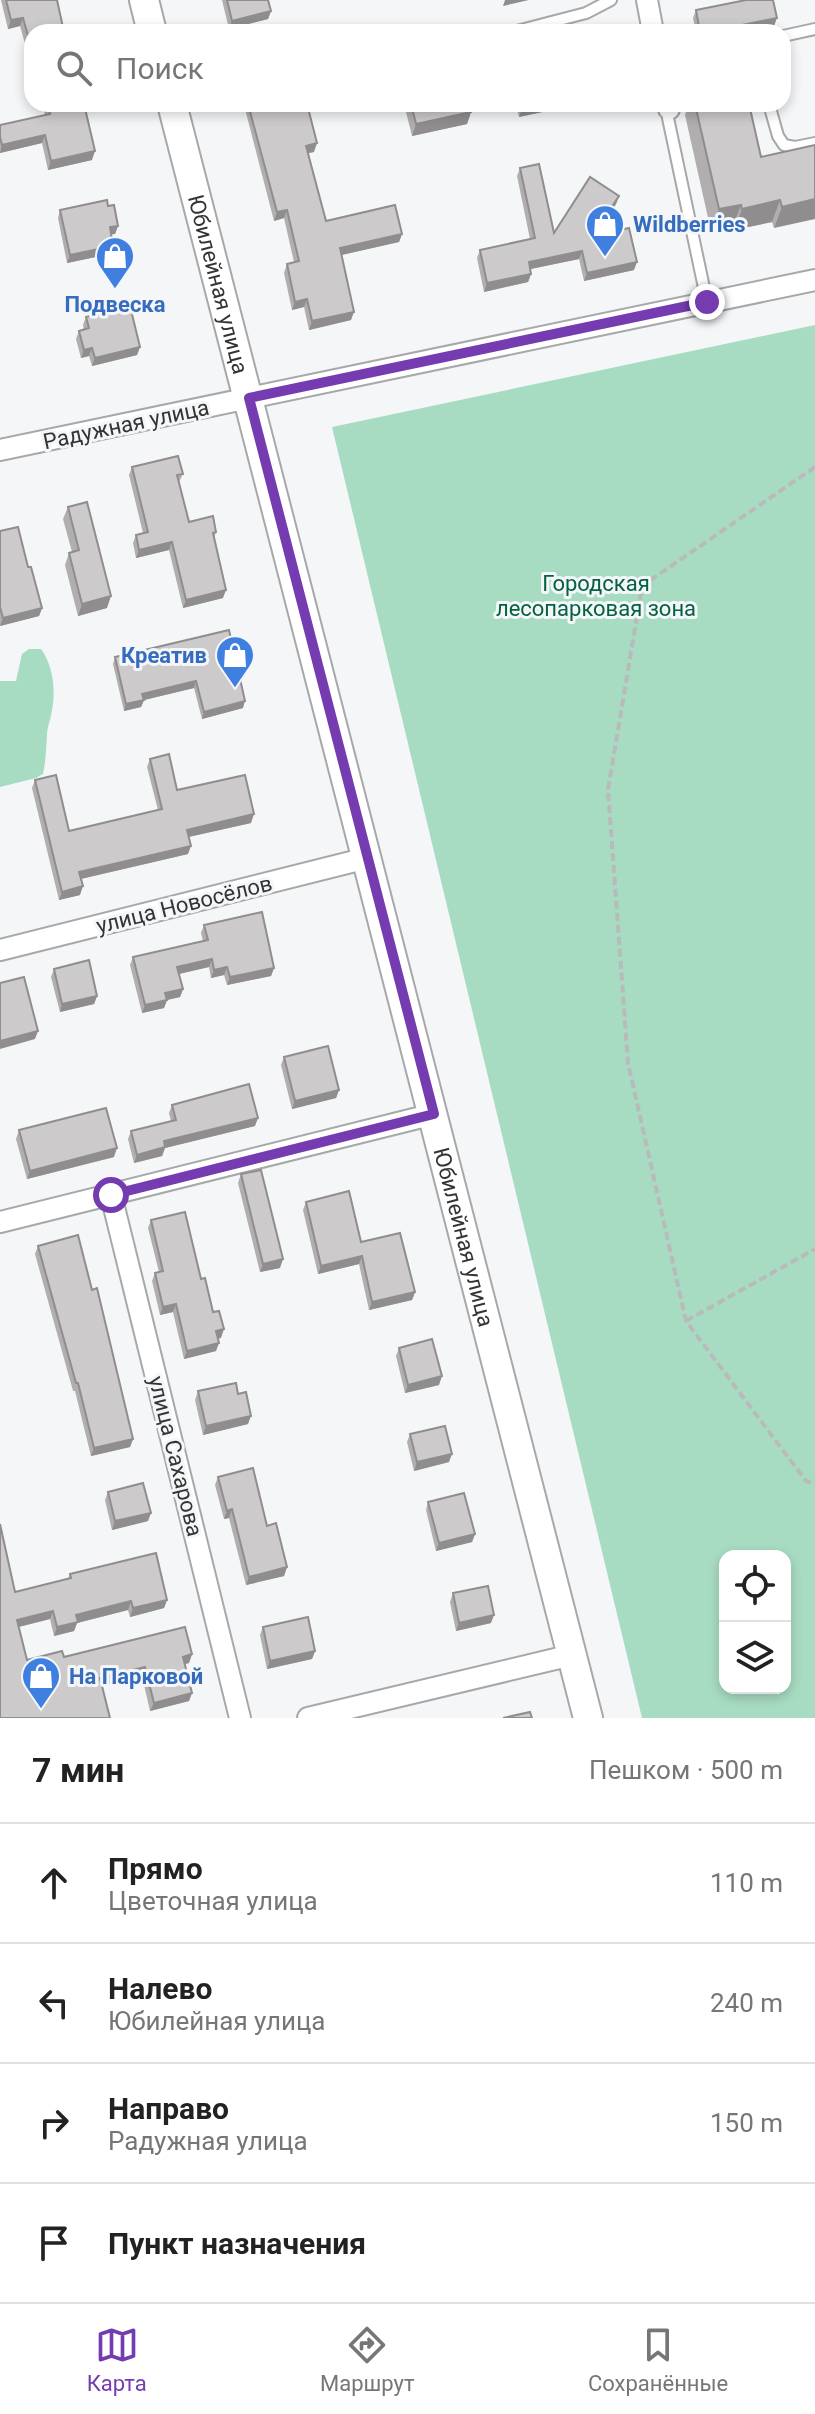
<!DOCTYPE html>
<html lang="ru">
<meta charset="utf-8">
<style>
:root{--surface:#fff;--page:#f6f6f6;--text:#222;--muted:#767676;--line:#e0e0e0;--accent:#753cb2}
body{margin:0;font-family:Roboto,sans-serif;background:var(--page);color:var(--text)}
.controls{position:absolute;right:24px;bottom:24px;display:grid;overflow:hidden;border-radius:16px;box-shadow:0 4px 12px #0003}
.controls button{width:72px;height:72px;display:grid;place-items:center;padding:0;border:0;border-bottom:2px solid var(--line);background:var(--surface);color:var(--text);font:40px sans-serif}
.stop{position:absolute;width:24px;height:24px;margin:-18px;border:6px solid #753cb2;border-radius:50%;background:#fff}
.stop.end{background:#753cb2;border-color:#fff;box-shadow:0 2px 8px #0008}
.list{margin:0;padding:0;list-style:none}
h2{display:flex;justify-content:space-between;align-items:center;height:104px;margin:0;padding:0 32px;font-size:34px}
h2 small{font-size:26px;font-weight:400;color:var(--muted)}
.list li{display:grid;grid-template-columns:52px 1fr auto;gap:24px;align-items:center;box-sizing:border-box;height:120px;padding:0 32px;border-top:2px solid var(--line)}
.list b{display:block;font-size:30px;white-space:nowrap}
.list p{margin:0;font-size:26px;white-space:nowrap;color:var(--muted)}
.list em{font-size:26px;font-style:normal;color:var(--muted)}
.icon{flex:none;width:44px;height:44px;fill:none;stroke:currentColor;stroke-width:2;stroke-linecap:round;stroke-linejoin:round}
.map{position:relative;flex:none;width:815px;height:1718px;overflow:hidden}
.search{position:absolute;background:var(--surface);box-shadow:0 4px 12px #0003;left:24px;right:24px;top:24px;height:88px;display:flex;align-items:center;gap:20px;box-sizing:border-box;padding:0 28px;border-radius:24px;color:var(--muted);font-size:30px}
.sheet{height:584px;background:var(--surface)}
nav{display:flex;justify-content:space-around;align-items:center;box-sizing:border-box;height:112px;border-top:2px solid var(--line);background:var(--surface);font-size:22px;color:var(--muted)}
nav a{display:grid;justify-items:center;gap:4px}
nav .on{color:var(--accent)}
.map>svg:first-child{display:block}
.green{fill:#a8dcc2;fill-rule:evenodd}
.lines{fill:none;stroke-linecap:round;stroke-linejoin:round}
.lane-casing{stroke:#a7a8aa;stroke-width:14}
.street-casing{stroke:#a7a8aa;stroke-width:24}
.secondary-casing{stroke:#a7a8aa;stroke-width:32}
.path{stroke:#b8babb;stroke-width:4;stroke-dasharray:8 4;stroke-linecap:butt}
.lane{stroke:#fff;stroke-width:10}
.street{stroke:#fff;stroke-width:20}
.secondary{stroke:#fff;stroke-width:28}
.wall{fill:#b0aeaf}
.shaded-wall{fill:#908d8e}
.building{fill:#cdcacb;stroke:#908d8e;stroke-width:2}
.route{stroke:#753cb2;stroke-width:10}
.labels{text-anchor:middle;stroke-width:6;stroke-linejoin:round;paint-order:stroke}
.shop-label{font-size:22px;font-weight:bold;fill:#366cbe;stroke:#f4f6f8;text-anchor:start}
.street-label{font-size:22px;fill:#333434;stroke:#f4f6f8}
.park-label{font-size:22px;fill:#056143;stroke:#f4f6f8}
</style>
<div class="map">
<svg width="815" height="1718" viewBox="0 0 815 1718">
<rect width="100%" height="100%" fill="#f4f6f8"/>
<g class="green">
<path d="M815 325V1718H642L332 427ZM725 1556H785V1688H725Z"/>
<path d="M29 649H41C53 665 56 690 52 710 51 719 47 727 47 735 46 749 46 760 43 774L36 778 0 787V681H16L22 654Z"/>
</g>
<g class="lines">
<g class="lane-casing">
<g id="lane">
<path d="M513 32 586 13 611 0"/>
<path d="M783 36 815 29"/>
<path d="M769 104 778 136 784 145 795 147 815 143"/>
<path d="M670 108 668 118 707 302"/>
</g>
</g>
<g class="street-casing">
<g id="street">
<path d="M647 0 653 32"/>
<path d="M668 104 669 109"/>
<path d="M0 450 815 280"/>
<path d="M0 950 367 858"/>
<path d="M111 1195 240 1718"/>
<path d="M0 1222 434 1114"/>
<path d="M308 1718 572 1655"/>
</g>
</g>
<g class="secondary-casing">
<g id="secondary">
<path d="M144 0 152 32"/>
<path id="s1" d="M172 104 588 1718"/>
</g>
</g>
<g class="path">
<path d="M815 467 642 586 608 790 628 1063 686 1321 806 1481 815 1484"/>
<path d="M686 1321 815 1249"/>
</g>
<use href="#lane" class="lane"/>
<use href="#street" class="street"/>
<use href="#secondary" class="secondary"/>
</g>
<g class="wall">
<path d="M1 0H57L32 32V68L20 26 8 29Z"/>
<path d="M222 0H268L271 11 268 19 229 29Z"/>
<path d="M696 10 774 26 745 32H696L693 18Z"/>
<path d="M42 104H84L92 160 48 170 42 143 0 153V125L45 115Z"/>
<path d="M247 104H307L314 152 308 153 326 221 402 234 399 242 341 255 351 320 309 330 304 307 292 310 284 273 287 264 294 262 284 218 274 221 245 109Z"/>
<path d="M404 104H469L471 112 467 124 412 136Z"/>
<path d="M516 104H558L556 109 519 117Z"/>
<path d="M689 104H749L761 157 815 145 774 228 772 222 734 230 733 226 711 231 685 115Z"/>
<path d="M520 168 554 233 619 196 616 204 595 235 634 270 584 281 579 259 530 269 531 274 528 282 484 292 477 258 480 250 530 239 517 176Z"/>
<path d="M108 206 118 226 115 234H111L113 246 110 254 67 263 58 218 60 210Z"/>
<path d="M86 317 140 347 137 355 92 366 89 356 81 358 76 339 79 331 84 330 83 325Z"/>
<path d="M132 467 183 474 179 482 189 522 216 532 214 538 223 598 183 608 169 550 136 558 133 543 136 535 143 533 129 475Z"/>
<path d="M68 507 107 608 78 616 65 565 69 553 72 552 63 519Z"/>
<path d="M0 531 28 567 42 608 39 616 0 626Z"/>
<path d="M229 630 243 708 202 719 194 688 144 700 141 707 124 711 113 664 115 657Z"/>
<path d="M150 759 177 790 251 823 188 837V854L81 879 80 895 59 900 32 788 35 780 69 831 158 810 147 767Z"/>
<path d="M204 925 274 968 271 976 227 985 224 975 211 978 209 967 179 974 183 989 180 997 167 1000 164 1008 142 1013 130 965 133 957 203 941 201 933Z"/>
<path d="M54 969 97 996 94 1004 60 1012 51 977Z"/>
<path d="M284 1057 339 1090 336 1098 292 1109 281 1065Z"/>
<path d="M172 1105 255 1126 165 1148 162 1156 134 1163 128 1139 131 1131 171 1121 169 1113Z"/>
<path d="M19 1130 114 1157 27 1179 16 1139Z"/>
<path d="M241 1174 280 1268 260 1272 238 1183Z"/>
<path d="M306 1202 361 1242 415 1292 412 1300 369 1310 359 1264 318 1274 303 1210Z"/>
<path d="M151 1220 201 1279 221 1338H218L216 1351 184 1359 173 1312 160 1315 152 1281 155 1273 159 1272 148 1228Z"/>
<path d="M38 1246 92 1290 133 1439 130 1447 91 1456 75 1391H73L35 1254Z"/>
<path d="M399 1348 439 1385 405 1393 396 1356Z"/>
<path d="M198 1391 238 1394 248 1424 203 1435 195 1400Z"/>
<path d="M410 1434 449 1462 414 1471 407 1442Z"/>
<path d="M218 1477 287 1567 284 1576 246 1585 229 1518 224 1519 215 1485Z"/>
<path d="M108 1492 148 1521 112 1530 105 1500Z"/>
<path d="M428 1502 475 1534 472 1542 436 1551 426 1510Z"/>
<path d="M70 1574 167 1600 164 1608 130 1617 128 1610 77 1623 74 1631 54 1636 50 1619 19 1627 27 1660 64 1657 192 1654 189 1663 185 1664 192 1693 189 1701 150 1711 142 1676 102 1686 0 1718 15 1592 68 1579Z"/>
<path d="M453 1593 491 1623 456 1631 450 1602Z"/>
<path d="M263 1627 315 1651 312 1659 267 1669 260 1635Z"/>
</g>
<g class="shaded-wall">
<path d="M505 0H529L503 6Z"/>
<path d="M271 11 268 19 229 29 232 21Z"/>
<path d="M23 18 20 26 8 29 11 20Z"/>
<path d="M777 18 774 26 745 32H708Z"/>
<path d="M545 104H558L556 109 519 117 522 109Z"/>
<path d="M471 112 467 124 412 136 416 124Z"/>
<path d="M45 135 42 143 0 153 2 145Z"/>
<path d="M317 143 314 152 303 154 306 146Z"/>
<path d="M95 151 92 160 48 170 51 161Z"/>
<path d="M619 196 616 204 590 244 592 236Z"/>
<path d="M815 199V219L774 228 782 207Z"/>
<path d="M780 200 772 222 734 230 742 209Z"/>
<path d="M741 205 733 226 711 231 719 209Z"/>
<path d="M287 210 284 218 274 221 277 212Z"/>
<path d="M118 226 115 234 107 235 110 227Z"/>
<path d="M402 234 399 242 337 256 340 248Z"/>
<path d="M113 246 110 254 67 263 70 255Z"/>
<path d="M582 251 579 259 526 270 529 262Z"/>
<path d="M637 262 634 270 584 281 587 273Z"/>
<path d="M531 274 528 282 484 292 487 283Z"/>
<path d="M307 299 304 307 292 310 295 302Z"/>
<path d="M354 312 351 320 309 330 312 321Z"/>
<path d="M140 347 137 355 92 366 95 358Z"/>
<path d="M92 348 89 356 81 358 84 350Z"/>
<path d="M172 542 169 550 136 558 139 550Z"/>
<path d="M226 590 223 598 183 608 186 600Z"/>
<path d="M111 596 107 608 78 616 82 604Z"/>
<path d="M42 608 39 616 0 626 3 618Z"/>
<path d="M196 681 194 688 144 700 141 707 124 711 126 704 142 694Z"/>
<path d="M245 701 243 708 202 719 204 712Z"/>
<path d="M254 814 251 823 184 838 187 830Z"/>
<path d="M191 846 188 854 76 880 79 872Z"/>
<path d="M83 886 80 895 59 900 62 892Z"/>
<path d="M212 959 209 967 174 975 177 967Z"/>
<path d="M227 967 224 975 211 978 214 970Z"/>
<path d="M274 968 271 976 227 985 230 977Z"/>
<path d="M183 989 180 997 167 1000 164 1008 142 1013 145 1005 165 993Z"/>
<path d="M97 996 94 1004 60 1012 62 1004Z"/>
<path d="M38 1031 35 1039 0 1049V1041Z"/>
<path d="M339 1090 336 1098 292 1109 295 1101Z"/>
<path d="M258 1118 255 1126 165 1148 162 1156 134 1163 137 1155 164 1141Z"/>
<path d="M117 1148 114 1157 27 1179 30 1171Z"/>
<path d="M362 1256 359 1264 318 1274 321 1266Z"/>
<path d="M283 1259 280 1268 260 1272 263 1264Z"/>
<path d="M415 1292 412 1300 369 1310 372 1302Z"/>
<path d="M176 1304 173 1312 160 1315 163 1307Z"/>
<path d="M224 1329 221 1338 213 1340 216 1331Z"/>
<path d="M219 1343 216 1351 184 1359 187 1351Z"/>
<path d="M442 1376 439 1385 405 1393 408 1385Z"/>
<path d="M251 1416 248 1424 203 1435 206 1426Z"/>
<path d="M133 1439 130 1447 91 1456 94 1448Z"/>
<path d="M452 1454 449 1462 414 1471 417 1462Z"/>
<path d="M232 1509 229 1518 224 1519 227 1511Z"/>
<path d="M151 1513 148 1521 112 1530 115 1521Z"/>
<path d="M475 1534 472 1542 436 1551 439 1543Z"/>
<path d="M287 1567 284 1576 246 1585 249 1577Z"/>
<path d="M167 1600 164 1608 130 1617 133 1608Z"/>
<path d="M131 1601 128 1610 77 1623 74 1631 54 1636 57 1627 76 1615Z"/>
<path d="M53 1611 50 1619 14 1628 17 1620Z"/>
<path d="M494 1615 491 1623 456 1631 459 1623Z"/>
<path d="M315 1651 312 1659 267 1669 270 1661Z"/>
<path d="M192 1654 189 1663 180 1665 183 1657Z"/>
<path d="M145 1667 142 1676 97 1687 100 1678Z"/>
<path d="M192 1693 189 1701 150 1711 154 1703Z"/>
</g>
<g class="building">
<path d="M6 0H57L64 32H32V50L23 18 11 20Z"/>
<path d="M227 0H268L271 11 232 21Z"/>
<path d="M746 0H773L777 18 708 32H700L696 10Z"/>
<path d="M48 104H84L95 151 51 161 45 135 2 145 0 137V125L50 114Z"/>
<path d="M248 104H307L317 143 306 146 326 221 395 205 402 234 340 248 354 312 312 321 307 299 295 302 287 264 299 261 287 210 277 212Z"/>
<path d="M411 104H469L471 112 416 124Z"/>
<path d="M521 104H545L522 109Z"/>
<path d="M695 104H749L761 157 815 145V199L782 207 780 200 742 209 741 205 719 209Z"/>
<path d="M539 164 554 233 590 177 619 196 592 236 629 228 637 262 587 273 582 251 529 262 531 274 487 283 480 250 535 238 520 168Z"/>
<path d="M107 200 108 206 114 205 118 226 110 227 113 246 70 255 60 210Z"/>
<path d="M130 306 140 347 95 358 92 348 84 350 79 331 89 328 86 317Z"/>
<path d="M178 456 183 474 177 475 189 522 213 516 216 532 213 533 226 590 186 600 172 542 139 550 136 535 148 532 132 467Z"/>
<path d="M87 502 111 596 82 604 69 553 79 550 68 507Z"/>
<path d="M18 527 28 567H31L42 608 3 618 0 607V531Z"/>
<path d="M229 630 245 701 204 712 196 681 142 694 144 700 126 704 115 657Z"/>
<path d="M169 754 177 790 245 775 254 814 187 830 191 846 79 872 83 886 62 892 35 780 56 775 69 831 162 809 150 759Z"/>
<path d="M262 912 274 968 230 977 227 967 214 970 212 959 177 967 183 989 165 993 167 1000 145 1005 133 957 208 940 204 925Z"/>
<path d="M89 960 97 996 62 1004 54 969Z"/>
<path d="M24 977 38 1031 0 1041V983Z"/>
<path d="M328 1046 339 1090 295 1101 284 1057Z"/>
<path d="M249 1084 258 1118 164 1141 165 1147 137 1155 131 1131 176 1120 172 1105Z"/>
<path d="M106 1108 117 1148 30 1171 19 1130Z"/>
<path d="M261 1170 283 1259 263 1264 241 1174Z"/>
<path d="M349 1191 361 1242 400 1233 415 1292 372 1302 362 1256 321 1266 306 1202Z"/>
<path d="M185 1212 201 1279 205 1278 213 1312 219 1311 224 1329 216 1331 219 1343 187 1351 176 1304 163 1307 155 1273 163 1271 151 1220Z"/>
<path d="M78 1235 92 1290 97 1288 133 1439 94 1448 78 1383H76L38 1246Z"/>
<path d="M432 1339 442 1376 408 1385 399 1348Z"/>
<path d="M236 1383 238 1394 246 1392 251 1416 206 1426 198 1391Z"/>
<path d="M445 1426 452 1454 417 1462 410 1434Z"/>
<path d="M253 1468 267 1526 276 1523 287 1567 249 1577 232 1509 227 1511 218 1477Z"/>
<path d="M143 1483 151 1513 115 1521 108 1492Z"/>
<path d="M464 1493 475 1534 439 1543 428 1502Z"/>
<path d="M0 1524 15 1592 71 1578 70 1574 156 1553 167 1600 133 1608 131 1601 76 1615 78 1622 57 1627 53 1611 17 1620 27 1660 62 1651 64 1657 185 1627 192 1654 183 1657 192 1693 154 1703 145 1667 100 1678 110 1718H0Z"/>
<path d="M488 1586 494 1615 459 1623 453 1593Z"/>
<path d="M308 1617 315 1651 270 1661 263 1627Z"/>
<path d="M530 1712 532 1718H503Z"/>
</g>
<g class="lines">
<path class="route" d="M111 1195 434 1114 249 398 707 302"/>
</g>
<defs>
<g id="shop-pin" transform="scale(2)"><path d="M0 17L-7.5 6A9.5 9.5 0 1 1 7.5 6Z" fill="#3f7fe0" stroke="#f4f6f8"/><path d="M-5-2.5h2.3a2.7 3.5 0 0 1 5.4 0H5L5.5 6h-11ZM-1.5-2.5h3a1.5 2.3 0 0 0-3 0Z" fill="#fff"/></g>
</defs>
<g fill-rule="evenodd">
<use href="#shop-pin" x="605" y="224"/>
<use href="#shop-pin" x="115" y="256"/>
<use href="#shop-pin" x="235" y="655"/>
<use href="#shop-pin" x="41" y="1676"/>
</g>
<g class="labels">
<g class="shop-label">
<text x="633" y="232">Wildberries</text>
<text x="115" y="312" text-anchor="middle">Подвеска</text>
<text x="207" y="663" text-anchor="end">Креатив</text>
<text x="69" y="1684">На Парковой</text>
</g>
<g class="street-label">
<text dy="8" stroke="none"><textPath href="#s1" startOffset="186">Юбилейная улица</textPath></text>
<text transform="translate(126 424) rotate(-12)" y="8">Радужная улица</text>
<text transform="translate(184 904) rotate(-14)" y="8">улица Новосёлов</text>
<text dy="8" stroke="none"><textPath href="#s1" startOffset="1170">Юбилейная улица</textPath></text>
<text transform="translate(176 1456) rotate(76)" y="8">улица Сахарова</text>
</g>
<g class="park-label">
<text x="596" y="591">Городская<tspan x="596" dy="25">лесопарковая зона</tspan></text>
</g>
</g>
</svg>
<div class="controls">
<button><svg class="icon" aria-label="locate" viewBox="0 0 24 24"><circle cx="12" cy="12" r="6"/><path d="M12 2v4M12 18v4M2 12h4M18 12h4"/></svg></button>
<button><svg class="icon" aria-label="layers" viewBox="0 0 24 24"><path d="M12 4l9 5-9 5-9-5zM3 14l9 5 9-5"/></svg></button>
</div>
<div class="stop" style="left:111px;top:1195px"></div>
<div class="stop end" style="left:707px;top:302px"></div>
<div class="search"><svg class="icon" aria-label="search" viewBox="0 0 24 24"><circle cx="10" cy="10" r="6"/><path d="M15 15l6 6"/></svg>Поиск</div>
</div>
<section class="sheet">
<h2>7 мин<small>Пешком · 500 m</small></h2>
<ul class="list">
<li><svg class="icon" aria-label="ahead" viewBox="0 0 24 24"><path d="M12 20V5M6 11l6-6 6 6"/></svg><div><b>Прямо</b><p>Цветочная улица</p></div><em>110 m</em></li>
<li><svg class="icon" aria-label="left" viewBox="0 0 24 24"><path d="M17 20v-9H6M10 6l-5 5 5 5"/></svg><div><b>Налево</b><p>Юбилейная улица</p></div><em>240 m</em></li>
<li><svg class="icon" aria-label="right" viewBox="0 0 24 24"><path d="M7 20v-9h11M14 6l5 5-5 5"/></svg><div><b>Направо</b><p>Радужная улица</p></div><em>150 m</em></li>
<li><svg class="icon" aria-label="arrive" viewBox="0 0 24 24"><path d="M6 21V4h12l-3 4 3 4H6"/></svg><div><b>Пункт назначения</b></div></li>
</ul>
</section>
<nav>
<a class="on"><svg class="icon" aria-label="map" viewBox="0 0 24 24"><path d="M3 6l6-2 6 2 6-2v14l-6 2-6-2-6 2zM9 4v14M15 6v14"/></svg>Карта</a>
<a><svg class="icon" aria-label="directions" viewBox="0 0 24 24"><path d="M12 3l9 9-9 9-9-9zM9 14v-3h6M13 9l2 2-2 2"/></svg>Маршрут</a>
<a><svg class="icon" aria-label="saved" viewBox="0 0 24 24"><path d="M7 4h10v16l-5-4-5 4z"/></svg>Сохранённые</a>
</nav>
